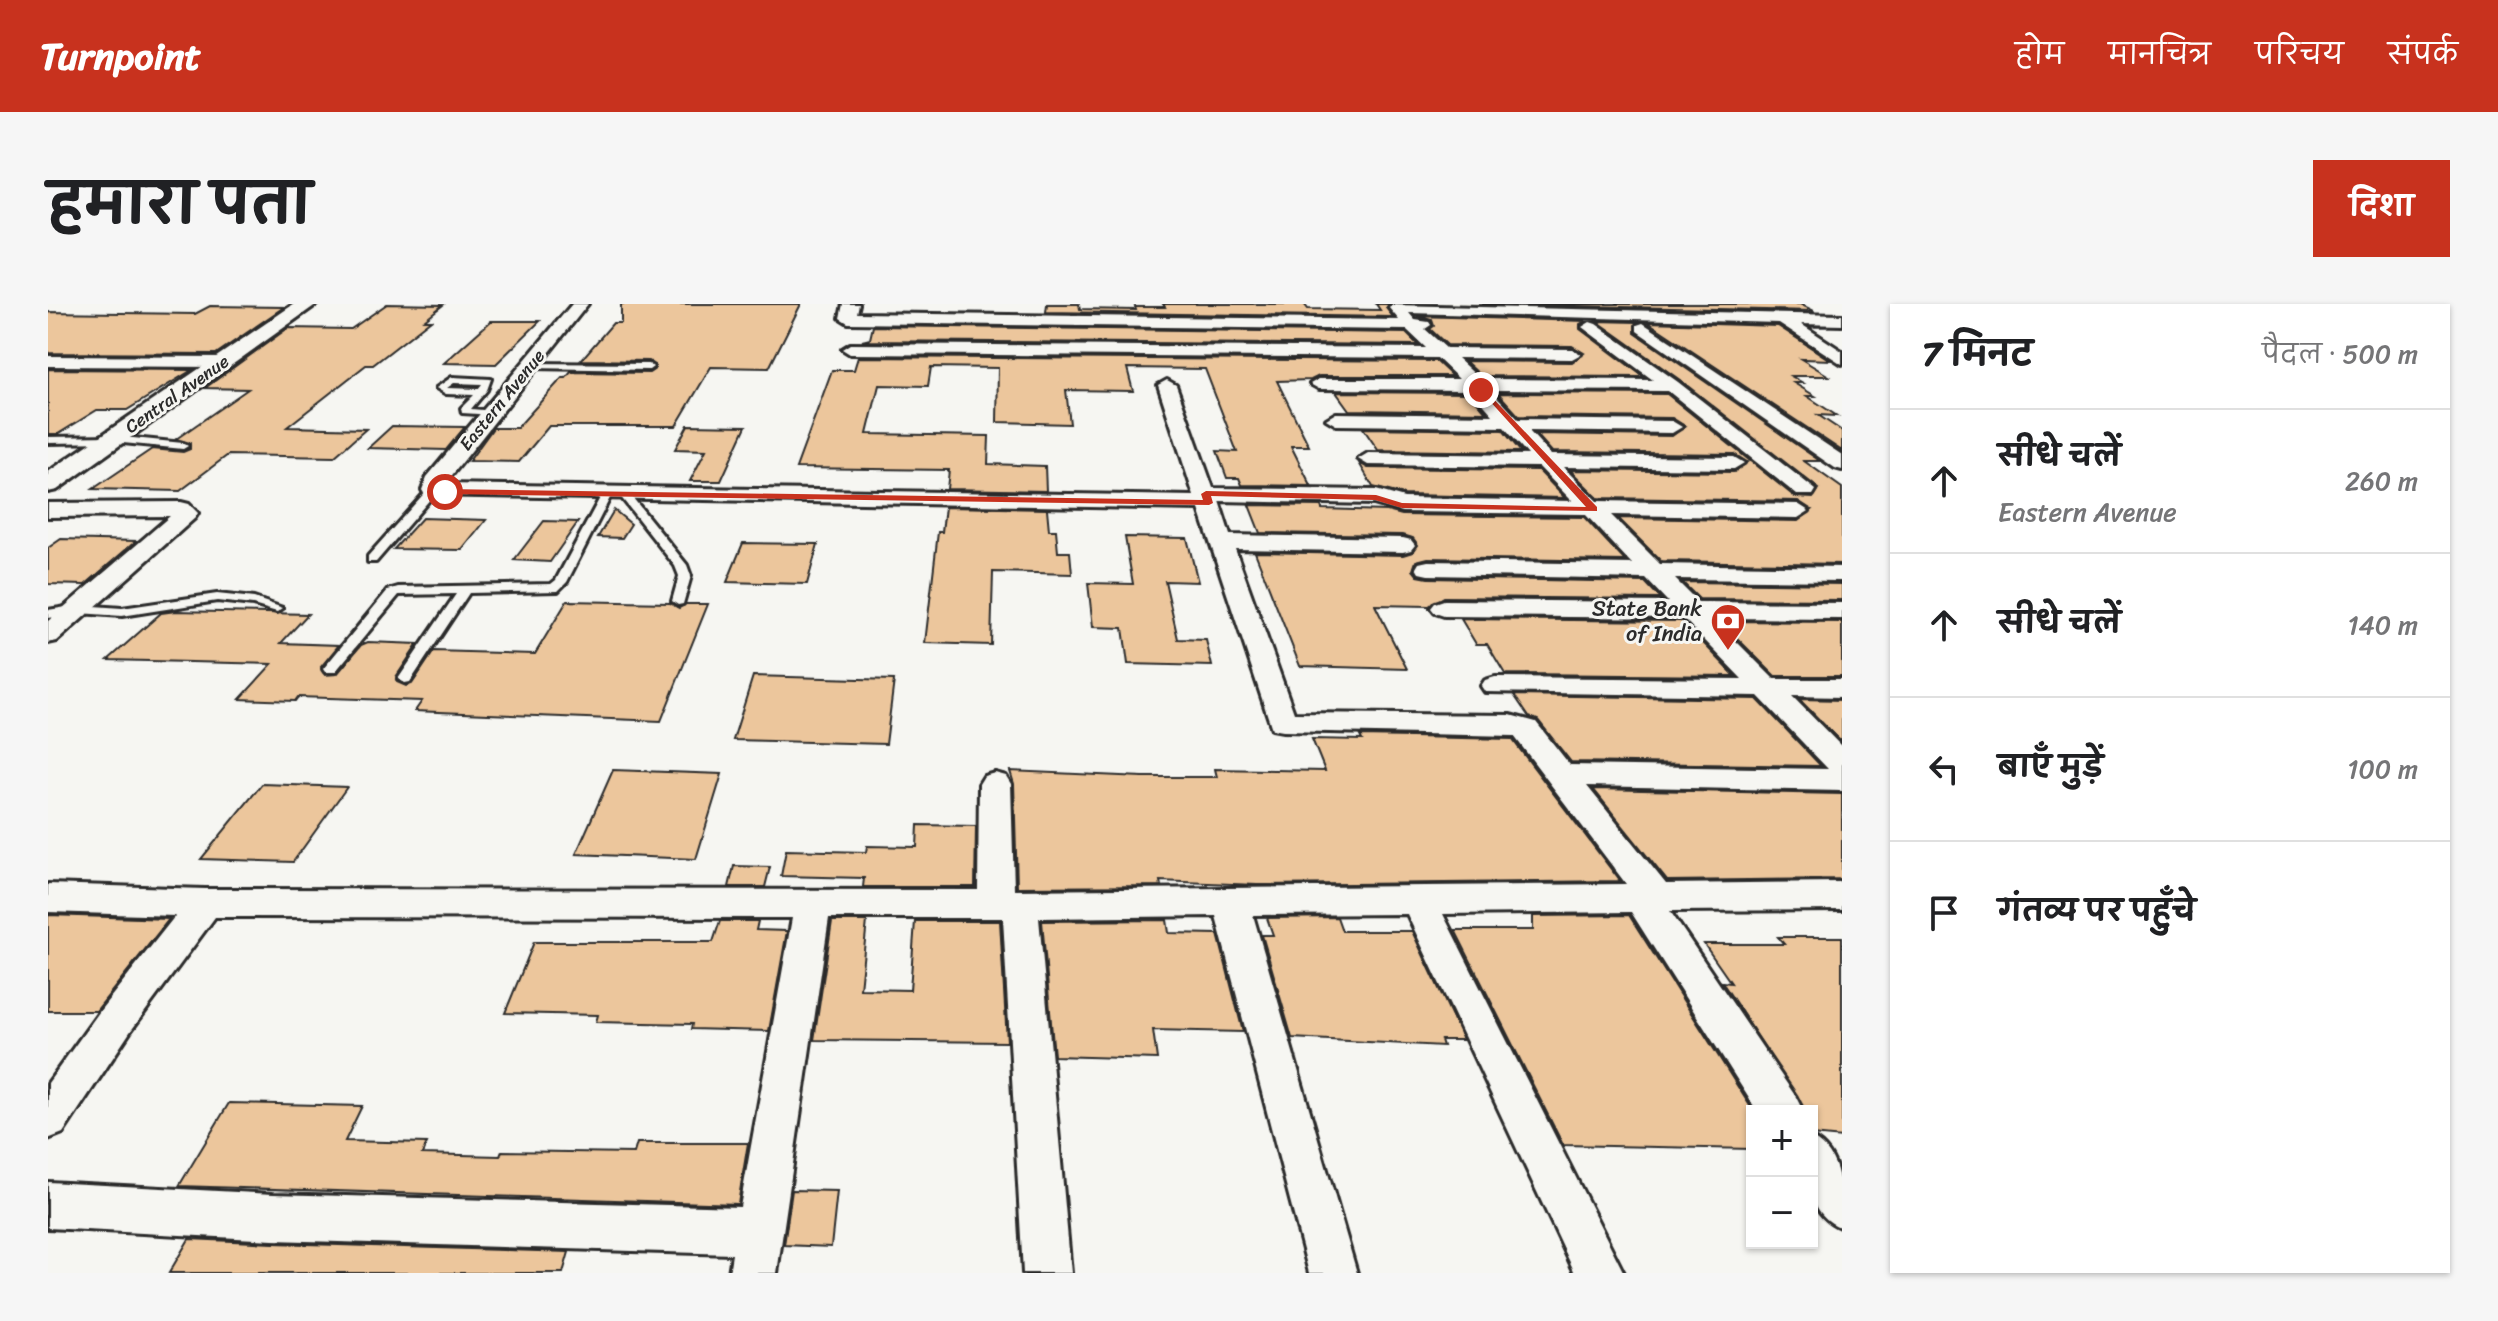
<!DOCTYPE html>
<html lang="hi">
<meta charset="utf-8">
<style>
:root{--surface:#fff;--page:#f6f6f6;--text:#202124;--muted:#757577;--line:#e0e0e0;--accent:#c8321e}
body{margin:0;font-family:Sriracha,"Playpen Sans Deva",sans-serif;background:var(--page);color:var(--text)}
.controls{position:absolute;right:24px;bottom:24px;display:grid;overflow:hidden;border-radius:0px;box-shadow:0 2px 6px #0004}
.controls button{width:72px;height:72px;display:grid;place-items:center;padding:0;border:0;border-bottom:2px solid var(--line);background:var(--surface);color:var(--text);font:40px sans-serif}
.stop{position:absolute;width:24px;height:24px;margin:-18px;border:6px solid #c8321e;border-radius:50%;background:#fff}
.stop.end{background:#c8321e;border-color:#fff;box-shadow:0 2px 8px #0008}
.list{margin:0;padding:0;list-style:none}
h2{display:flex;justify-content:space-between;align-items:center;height:104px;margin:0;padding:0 32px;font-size:34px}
h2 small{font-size:26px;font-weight:400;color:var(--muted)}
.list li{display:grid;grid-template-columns:52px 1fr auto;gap:24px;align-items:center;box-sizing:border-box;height:144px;padding:0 32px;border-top:2px solid var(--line)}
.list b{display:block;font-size:30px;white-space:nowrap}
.list p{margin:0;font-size:26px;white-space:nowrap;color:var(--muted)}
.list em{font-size:26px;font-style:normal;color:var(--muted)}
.icon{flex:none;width:44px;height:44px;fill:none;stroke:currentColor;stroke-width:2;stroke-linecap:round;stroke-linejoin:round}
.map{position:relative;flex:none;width:1794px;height:969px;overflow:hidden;border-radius:0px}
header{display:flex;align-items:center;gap:48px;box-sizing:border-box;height:112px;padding:0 40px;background:var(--accent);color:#fff}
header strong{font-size:38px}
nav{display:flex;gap:44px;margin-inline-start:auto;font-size:28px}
.intro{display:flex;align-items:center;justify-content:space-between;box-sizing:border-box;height:192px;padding:0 48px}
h1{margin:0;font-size:56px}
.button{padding:20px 36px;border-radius:0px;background:var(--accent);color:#fff;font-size:28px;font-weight:700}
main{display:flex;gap:48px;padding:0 48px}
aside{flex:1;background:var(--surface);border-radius:0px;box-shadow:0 2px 6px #0004}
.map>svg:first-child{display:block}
.building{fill:#ecc69c;stroke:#2b2b2b;stroke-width:2}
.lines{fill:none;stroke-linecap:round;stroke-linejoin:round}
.service-casing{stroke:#2b2b2b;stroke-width:6}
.minor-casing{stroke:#2b2b2b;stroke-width:6}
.tertiary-casing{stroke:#2b2b2b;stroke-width:6}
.service{fill:#f6f6f2;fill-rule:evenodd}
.minor{fill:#f6f6f2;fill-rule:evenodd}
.tertiary{fill:#f6f6f2;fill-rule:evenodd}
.route{fill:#c8321e}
.labels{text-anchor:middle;stroke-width:6;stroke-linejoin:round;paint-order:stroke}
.far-street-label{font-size:18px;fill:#2b2b2b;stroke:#f6f6f2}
.poi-label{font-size:22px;fill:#2b2b2b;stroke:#f6f6f2;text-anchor:end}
</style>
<header>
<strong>Turnpoint</strong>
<nav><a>होम</a><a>मानचित्र</a><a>परिचय</a><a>संपर्क</a></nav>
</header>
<div class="intro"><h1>हमारा पता</h1><a class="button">दिशा</a></div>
<main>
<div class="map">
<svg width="1794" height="969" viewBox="0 0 1794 969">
<rect width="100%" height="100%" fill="#f6f6f2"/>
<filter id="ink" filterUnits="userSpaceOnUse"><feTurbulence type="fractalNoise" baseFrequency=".0125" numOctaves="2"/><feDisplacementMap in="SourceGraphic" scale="16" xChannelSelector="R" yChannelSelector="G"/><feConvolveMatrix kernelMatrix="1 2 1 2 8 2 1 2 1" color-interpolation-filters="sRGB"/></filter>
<g filter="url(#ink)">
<g class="building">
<path d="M339 0 395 1 376 16H383L325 61H318L239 123 318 125 286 153 180 151 132 187 45 185 104 145 135 148 142 145V139L128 135 200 85 157 84 240 24 303 25Z"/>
<path d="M573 0H753L721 64 663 63 628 122H501L471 158 421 157 445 124H469L514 74H518L523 68 601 69 607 65V61L601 57 533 56 565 19H573Z"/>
<path d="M999 0H1031L1032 5 1088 6 1087 3H1117L1115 0H1256L1260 5 1332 6 1328 0H1341L1338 4 1345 13 998 8Z"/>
<path d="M1434 0H1752L1766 7Z"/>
<path d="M162 2 236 3 168 50 0 49V8L147 10Z"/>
<path d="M1368 12 1538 17 1532 20V25L1596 73 1433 72 1417 57 1524 58 1536 49 1524 42 1399 41 1382 25 1386 22 1384 16Z"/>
<path d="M443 17H492L448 60 396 59Z"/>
<path d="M1549 17 1588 18 1587 29 1772 157H1756L1794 184V260L1613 257 1570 214 1750 217 1764 206 1750 197 1550 194 1522 166 1686 168 1699 158 1686 150 1504 148 1488 130 1624 132 1637 122 1624 114 1471 112 1450 89 1619 90 1747 193 1765 194 1771 185 1632 76Z"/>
<path d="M1600 18 1730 22 1782 56 1753 55 1781 72H1743L1755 79H1746L1767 92H1759L1789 112 1770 111 1794 127V147Z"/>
<path d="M825 22 1358 29 1370 41 814 37 822 35Z"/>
<path d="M810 53 1388 57 1404 72H1271L1263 76 1229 77 1261 142H1243L1263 182 1194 181 1191 174H1179L1169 147 1189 148 1157 65 1079 64 1085 87 1018 86 1022 120 949 118 950 64 883 63 880 82 831 81 819 130 941 132 940 160 997 162 998 187 899 185 901 166 748 164 784 66H806Z"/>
<path d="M0 65 144 66 79 106H49L10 130H0Z"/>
<path d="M1288 88 1422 89 1438 108 1301 106Z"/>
<path d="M640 121 698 122 673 177H642L658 146 627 145Z"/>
<path d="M344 122 417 123 398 146 320 144Z"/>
<path d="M1315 124 1455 126 1473 148 1330 146Z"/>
<path d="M1311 159 1320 164 1490 166 1517 194 1356 191 1325 183Z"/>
<path d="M1201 201 1273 202 1274 205 1339 207 1354 211 1536 213 1577 257 1380 254 1368 257 1365 266 1370 272 1380 274 1597 278 1613 295 1396 293 1381 302 1327 301 1359 365 1252 362 1207 248 1355 251 1365 248 1370 241 1365 234 1355 231 1212 229Z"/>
<path d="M897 203 999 205 1001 226H1008L1010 248H1022L1024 270 945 268 943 341 877 339 890 228H894Z"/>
<path d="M566 206 583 220 574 234 550 233Z"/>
<path d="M374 214 438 216 414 246 346 245Z"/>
<path d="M496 217 530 218 502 258 466 256Z"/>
<path d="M1077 233 1139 234 1150 278 1117 277 1130 335 1158 336 1164 362 1080 360 1075 324 1045 323 1040 279 1085 280Z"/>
<path d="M13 235 88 237 37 281 0 280V244Z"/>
<path d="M695 239 770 240 759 280 679 278Z"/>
<path d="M1634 278 1794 280V296L1651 295Z"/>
<path d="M519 297 622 299 631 304 638 300H660L613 417 367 407 374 397 250 393 247 397 192 395 224 360 60 356 113 309 128 307 260 310 233 339 291 341 273 363 277 371 289 370 313 341 320 338 370 340 348 373 349 378 358 382 364 380 386 347 487 350Z"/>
<path d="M1413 315 1634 317 1687 372 1457 370 1439 340H1428Z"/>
<path d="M1672 317 1794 318V372H1727Z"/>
<path d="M705 372 846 376 838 440 685 436Z"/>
<path d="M1466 391 1709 395 1773 462 1523 458 1490 416 1481 413Z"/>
<path d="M1751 395 1794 396V439Z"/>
<path d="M1312 432 1464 435 1572 577 1209 581 1112 577 1113 582 969 583 966 480 962 467 1095 473H1169L1167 465 1277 467 1264 435 1314 436Z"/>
<path d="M565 466 674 470 648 555 528 550Z"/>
<path d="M214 480 299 483 245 558 153 555Z"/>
<path d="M1545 485 1794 490V575L1619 577Z"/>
<path d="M870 521 928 522 927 583H815L816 574 733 572 738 546 818 548 819 542 869 543Z"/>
<path d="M686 562 722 563 717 583H681Z"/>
<path d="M0 611 121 615 48 707H0Z"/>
<path d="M1581 611 1704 805V845L1515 841 1407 626H1485V612Z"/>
<path d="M1289 613 1294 627H1364L1415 736H1393L1395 742 1244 734 1214 631H1225L1219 614Z"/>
<path d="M1119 616 1121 629 1170 630 1195 728 1105 726 1109 755 1006 752 994 617Z"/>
<path d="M672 617H710L708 626 739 627 721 727 643 725 644 720 548 718 550 711 457 709 486 638H665Z"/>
<path d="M784 617H819L812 685 862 686 867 617H952L959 738 766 736Z"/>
<path d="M1730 633H1794V834L1764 831V807H1758L1674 678 1683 679 1656 640H1736Z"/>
<path d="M181 799 314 802 297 837 379 839 374 850 452 852 454 847 586 849 589 839H700L690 900 131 882Z"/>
<path d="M744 886 789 887 783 943 736 941Z"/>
<path d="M141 935 225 939 521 948 515 969H121Z"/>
</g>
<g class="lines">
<g class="service-casing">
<g id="service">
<path d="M480 59 601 60 605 63 601 66 483 64 480 63Z"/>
<path d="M404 73 443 75 439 86 423 105 446 107V111L414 109 413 104 426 91 398 90 388 84ZM406 79 434 80 430 85 399 84Z"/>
<path d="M65 132 135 139 140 142 135 145 65 138 0 139V133Z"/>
<path d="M381 184 390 186 328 258H320V252Z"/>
<path d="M559 187 564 190 519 278 510 287 421 289 362 378 357 379 350 375 408 290 351 291 287 368H277L275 365 340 286 350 283 503 280 508 276 554 190Z"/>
<path d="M572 188H580L639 261 643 272 635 300 630 301 624 297 631 272 627 262 572 192Z"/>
<path d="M169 290 206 294 235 304 229 308 205 301 169 297 74 312 31 309 0 314V306L31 301 74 304Z"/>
</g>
</g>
<g class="minor-casing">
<g id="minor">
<path d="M524 0H540L397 180 1146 192 1110 81 1119 76 1128 81 1165 184 1328 186 1356 194 1524 197 1491 163 1320 161 1310 155 1320 149 1480 151 1456 123 1288 121 1278 115 1288 109 1445 111 1423 86 1271 85 1262 80 1271 75H1411L1389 54 802 50 794 45 802 40 1378 44 1359 26 800 19 792 14 795 0H811L809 9 1351 16 1341 4 1344 1 1794 11V21L1753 20 1794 47V60L1731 19 1361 9 1367 16 1381 18 1383 21 1377 25 1398 44 1524 45 1533 50 1524 55 1409 54 1432 75 1605 76 1534 23 1542 18 1548 20 1630 78 1768 186 1765 191H1749L1620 87 1443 86 1470 115 1624 117 1634 123 1624 129 1481 127 1503 151 1686 153 1696 159 1686 165 1515 163 1549 197 1750 200 1761 207 1750 214 1563 211 1612 260 1794 263V277L1627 275 1650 298 1794 299V315L1665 314 1726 375H1794V393L1744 392 1794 443V487L1539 482 1618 580 1794 578V606L1622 607 1748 793 1755 807H1709L1583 608 1395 610 1576 969H1527L1359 610 1205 611 1309 969H1261L1168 612 991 614 1023 969H975L955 614H781L729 969H681L684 950 225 936 0 924V878L225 890 692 903 744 614 167 613 82 728 15 829 0 835V779L54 704 127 612 0 608V580L157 585 930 586 931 480 936 472 947 469 958 472 963 480 966 586 1578 580 1466 432 1235 427 1224 425 1151 205 377 191 374 186 379 173ZM1171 197 1326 200 1354 208 1537 210 1584 260 1380 257 1371 259 1368 264 1371 269 1380 271 1598 275 1620 298 1396 296 1387 299 1383 304 1387 309 1396 312 1635 314 1694 375 1447 373 1437 376 1433 382 1437 388 1710 392 1780 465 1522 461 1488 418 1462 411 1246 409 1187 245 1355 248 1363 246 1367 241 1363 236 1355 234 1182 231Z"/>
<path d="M1595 19 1794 151V166L1787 164 1589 27V21Z"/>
<path d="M0 52 174 53 183 58 174 63 0 62Z"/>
<path d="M133 198 141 200 150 209 147 214 9 337 0 339V317L122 212 0 213V199Z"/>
<path d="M1764 834C1794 850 1794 887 1794 924 1754 908 1764 870 1764 834Z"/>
</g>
</g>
<g class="tertiary-casing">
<path id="tertiary" d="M246 0H269L9 186 0 188V168Z"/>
</g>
<use href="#service" class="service"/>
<use href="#minor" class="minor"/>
<use href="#tertiary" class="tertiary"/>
</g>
</g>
<path class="route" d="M1430 84H1435L1549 203V207L1354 204 1327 196 1163 192 1165 199 1161 201 397 190 393 188 397 185 1155 196 1153 190 1158 187 1328 191 1354 199 1538 203Z"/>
<defs>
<g id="bank-pin" transform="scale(1.8)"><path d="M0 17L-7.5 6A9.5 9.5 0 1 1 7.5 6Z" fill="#c8321e" stroke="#f6f6f2"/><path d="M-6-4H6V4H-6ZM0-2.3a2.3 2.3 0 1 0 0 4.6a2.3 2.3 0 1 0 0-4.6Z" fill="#fff"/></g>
</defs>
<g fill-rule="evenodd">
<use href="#bank-pin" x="1680" y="317"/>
</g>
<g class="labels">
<g class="far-street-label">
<text transform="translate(129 90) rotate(-35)" y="6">Central Avenue</text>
<text transform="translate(454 96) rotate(-51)" y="6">Eastern Avenue</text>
</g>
<g class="poi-label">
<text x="1654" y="312">State Bank<tspan x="1654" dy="25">of India</tspan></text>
</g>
</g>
</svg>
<div class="controls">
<button>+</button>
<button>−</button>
</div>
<div class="stop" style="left:397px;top:188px"></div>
<div class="stop end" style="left:1433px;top:86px"></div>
</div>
<aside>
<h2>7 मिनट<small>पैदल · 500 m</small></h2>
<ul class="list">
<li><svg class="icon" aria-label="ahead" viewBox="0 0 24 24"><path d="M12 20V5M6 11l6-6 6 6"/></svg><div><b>सीधे चलें</b><p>Eastern Avenue</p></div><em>260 m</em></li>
<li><svg class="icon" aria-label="ahead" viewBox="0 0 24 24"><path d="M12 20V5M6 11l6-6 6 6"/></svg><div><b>सीधे चलें</b></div><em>140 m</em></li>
<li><svg class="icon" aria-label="left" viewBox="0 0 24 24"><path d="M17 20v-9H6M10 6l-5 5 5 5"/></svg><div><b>बाएँ मुड़ें</b></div><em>100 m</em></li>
<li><svg class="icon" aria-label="arrive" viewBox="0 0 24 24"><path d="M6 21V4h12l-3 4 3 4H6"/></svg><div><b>गंतव्य पर पहुँचे</b></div></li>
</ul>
</aside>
</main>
